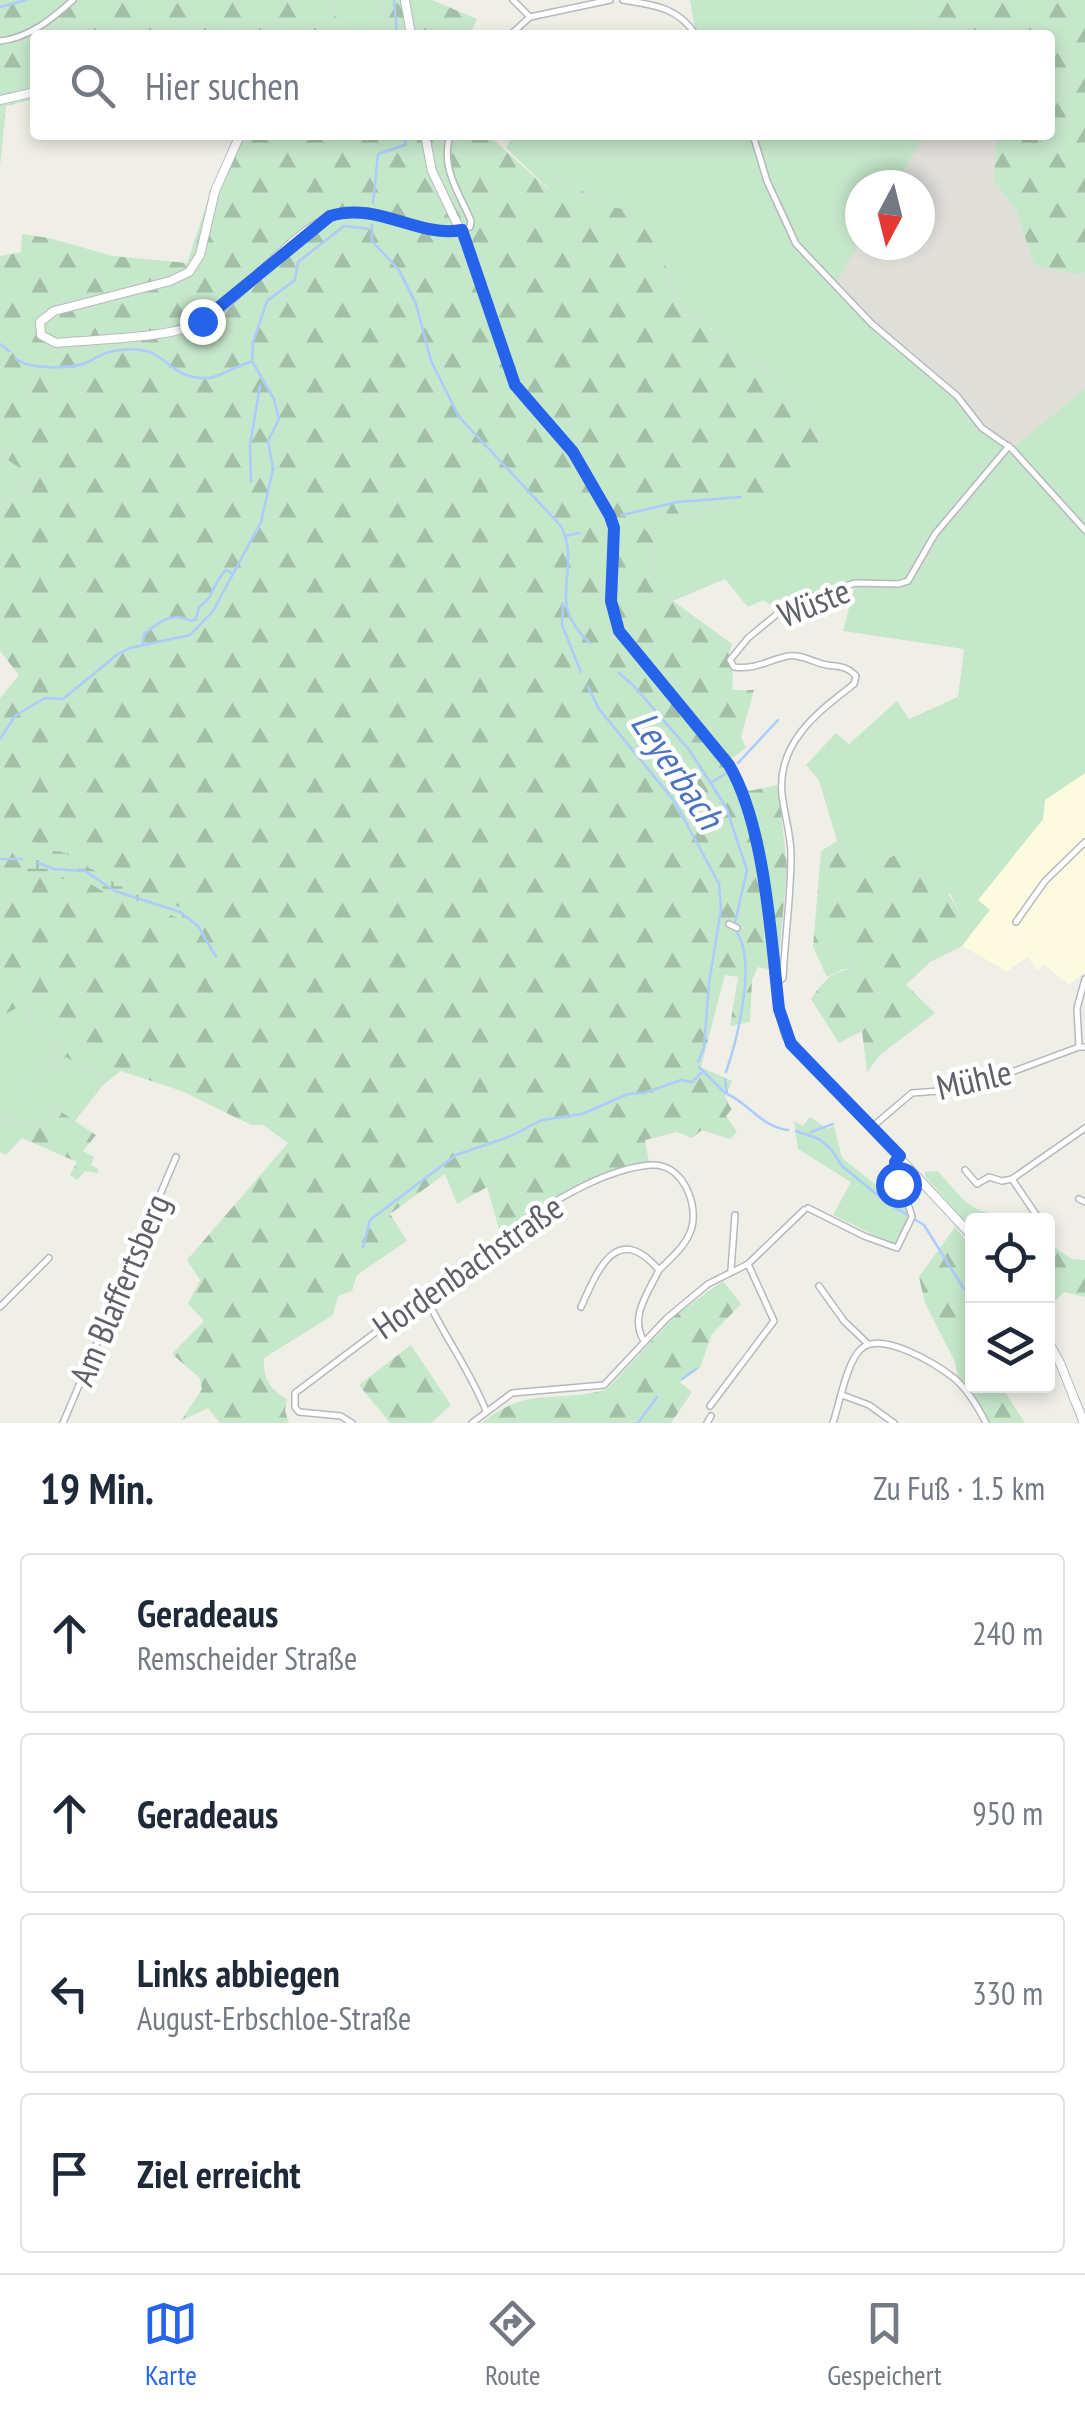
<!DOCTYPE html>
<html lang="de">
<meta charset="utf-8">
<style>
:root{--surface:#fff;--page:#f2f2f3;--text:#1f2937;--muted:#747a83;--line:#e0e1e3;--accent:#2563eb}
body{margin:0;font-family:"PT Sans Narrow",sans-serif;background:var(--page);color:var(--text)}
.controls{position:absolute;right:30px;bottom:30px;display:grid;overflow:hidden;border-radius:10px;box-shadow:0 5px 15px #0003}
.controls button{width:90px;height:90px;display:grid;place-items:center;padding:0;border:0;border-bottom:2px solid var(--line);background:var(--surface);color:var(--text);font:50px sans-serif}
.compass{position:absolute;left:845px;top:170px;width:90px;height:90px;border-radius:50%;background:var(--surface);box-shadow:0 5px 15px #0003;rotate:187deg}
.stop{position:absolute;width:30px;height:30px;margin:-22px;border:8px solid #2563eb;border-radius:50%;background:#fff}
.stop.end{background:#2563eb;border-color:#fff;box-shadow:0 2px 10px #0008}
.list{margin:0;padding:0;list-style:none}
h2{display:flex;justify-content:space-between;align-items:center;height:130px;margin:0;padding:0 40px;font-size:42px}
h2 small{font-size:32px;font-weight:400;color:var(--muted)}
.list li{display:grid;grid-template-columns:65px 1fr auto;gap:30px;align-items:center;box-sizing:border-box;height:160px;margin:0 20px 20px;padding:0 20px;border:2px solid var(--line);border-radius:10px}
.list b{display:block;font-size:38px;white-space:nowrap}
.list p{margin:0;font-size:32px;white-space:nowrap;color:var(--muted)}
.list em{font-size:32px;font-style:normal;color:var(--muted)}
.icon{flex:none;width:55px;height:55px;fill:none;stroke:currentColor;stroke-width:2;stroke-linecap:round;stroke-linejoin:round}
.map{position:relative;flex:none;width:1085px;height:1423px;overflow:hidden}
.search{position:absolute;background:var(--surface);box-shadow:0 5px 15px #0003;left:30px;right:30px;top:30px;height:110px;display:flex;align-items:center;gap:25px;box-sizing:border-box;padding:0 35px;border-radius:10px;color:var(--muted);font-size:38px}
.sheet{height:850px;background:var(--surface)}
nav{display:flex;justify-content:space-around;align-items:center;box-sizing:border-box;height:140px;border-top:2px solid var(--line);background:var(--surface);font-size:28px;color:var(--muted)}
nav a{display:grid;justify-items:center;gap:5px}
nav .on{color:var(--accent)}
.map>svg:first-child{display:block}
.commercial{fill:#fdfbdf}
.industrial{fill:#dfded9}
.grass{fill:#c5e7ca}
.forest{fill:url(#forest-firs)}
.wetland{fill:url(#wetland-marsh)}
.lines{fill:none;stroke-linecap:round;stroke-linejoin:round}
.stream{stroke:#abccfd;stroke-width:2.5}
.minor-casing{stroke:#b7b8bd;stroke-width:8}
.secondary-casing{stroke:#b8bac0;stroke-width:10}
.minor{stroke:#fff;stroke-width:5}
.secondary{stroke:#fff;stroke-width:8}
.route{stroke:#2563eb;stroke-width:12}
.labels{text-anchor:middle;stroke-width:9;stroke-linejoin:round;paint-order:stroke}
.street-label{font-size:35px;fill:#5e6167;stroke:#fff}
.water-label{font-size:38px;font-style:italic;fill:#4c73c1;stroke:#fff}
</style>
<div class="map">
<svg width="1085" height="1423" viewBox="0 0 1085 1423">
<defs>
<pattern id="forest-firs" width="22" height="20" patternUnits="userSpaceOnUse" patternTransform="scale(2.5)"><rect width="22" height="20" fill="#c5e7ca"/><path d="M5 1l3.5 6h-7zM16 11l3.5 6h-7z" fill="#a3bfa8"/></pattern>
<pattern id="wetland-marsh" width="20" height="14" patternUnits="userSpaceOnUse" patternTransform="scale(2.5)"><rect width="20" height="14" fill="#c5e7ca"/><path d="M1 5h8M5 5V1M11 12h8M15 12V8" fill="none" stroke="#a3bfa8"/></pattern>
</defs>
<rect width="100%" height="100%" fill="#f0efe7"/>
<path class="commercial" d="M1085 773V972L1069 985 1045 965 1037 970 1028 957 1007 971 962 946 989 910 978 901 1043 819 1045 800Z"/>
<path class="industrial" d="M925 135H996L994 181 1017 211 1034 265 1080 275 1085 272V388L1010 450 946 390 886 340 834 285 860 243 920 245V185H896Z"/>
<g class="grass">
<path d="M331 0H378L385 35H341Z"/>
<path d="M690 0H914L943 35H696Z"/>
<path d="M513 135H925L896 185H860V243L835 285 886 340 946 390 1010 450 1085 388V773L1045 800 1043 819 978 900 990 910 971 934 950 894 858 874 837 841 819 780 806 765 836 733 849 744 897 701 909 719 958 697 964 649 843 631 856 580 775 608 763 600 748 607 725 579 673 601 648 576 655 543 641 525 653 513C683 514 708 517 732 497H747L801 401 765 368 736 353 699 319 681 314 664 260 608 207 557 175 549 189 506 148Z"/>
<path d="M0 455 32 475 0 509Z"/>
<path d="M813 947 851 956 858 970 843 969 827 977Z"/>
<path d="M24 1003 25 1014 61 1046 39 1071 27 1078 28 1095 39 1079 66 1057 99 1075 103 1085 74 1122 58 1110 29 1127 6 1118 0 1121V1017Z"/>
<path d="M810 1117 828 1129 834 1126 842 1158 910 1212V1219L894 1245 833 1215 851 1182 798 1149 794 1121 803 1126Z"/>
</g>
<g class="forest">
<path d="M0 0H331L341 35H35V99L6 106 0 166Z"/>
<path d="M378 0H432L477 19 470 35H385Z"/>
<path d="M914 0H1085V272L1080 275 1034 265 1017 211 994 181 996 135H1050V35H943Z"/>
<path d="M237 135H488L548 189 557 175 608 207 633 210 664 260 681 314 699 319 736 353 765 368 801 401 835 453 757 506 747 497H732C708 517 683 514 653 513L642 525 655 543 648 576 673 601 732 644 728 659 733 666 732 690H754L741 737 746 748 731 759 749 791 778 785 787 867 778 971 758 967 752 980 750 1022 730 1026 738 977 725 975 701 1067 732 1081 725 1097 732 1109 726 1116 737 1132 730 1139 702 1130 692 1138 677 1132 645 1140 649 1162C604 1175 560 1189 523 1218L591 1185 500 1232 487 1187 457 1204 445 1174 390 1214 407 1241 357 1275 352 1291 338 1296 333 1315 264 1358C263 1379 270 1389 287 1399L285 1411 289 1423H220L208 1408 181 1421 202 1389 200 1378 172 1354 204 1321 188 1304 200 1280 187 1260 288 1143 263 1125H251L182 1091 121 1071 103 1085 99 1075 66 1057 39 1079 28 1096 22 1094 27 1078 39 1071 60 1046 25 1014 24 1004 0 1017V698L19 675 0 651V509L31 475 0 455V256L21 252 22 234 49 238 113 256 187 263 215 179Z"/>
<path d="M837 841 858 874 907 849C937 871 954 901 971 934L962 946 930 962 906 985 935 1013 880 1055 867 1072 862 1031 839 1043 811 999C825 979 834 969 857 969L851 956 813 947 821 851Z"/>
<path d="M58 1110 96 1135 83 1151 94 1157 91 1165 98 1169V1173L85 1171 77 1180 70 1175 77 1162 22 1138 6 1155 0 1152V1121L6 1118 29 1127Z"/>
<path d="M937 1171C951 1184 964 1205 982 1211 994 1215 1003 1214 1015 1220H972V1230L925 1176V1172Z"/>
<path d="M955 1227 972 1249V1338L970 1341 972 1345V1386H1001L1025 1423H989L970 1389 958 1377 955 1362 925 1303 919 1277Z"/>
<path d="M1049 1229 1055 1239V1248L1072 1259 1085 1260V1297L1064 1292 1048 1307Z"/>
<path d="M723 1281 741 1304 712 1334 700 1368 680 1382 692 1392 671 1423H482C529 1384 556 1405 607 1389L676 1315Z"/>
<path d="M411 1345 451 1405 431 1423H390L359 1385Z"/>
</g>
<path class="wetland" d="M33 842 65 853 119 885 183 908 182 920 142 902 104 892 87 882 66 880 43 873 24 875Z"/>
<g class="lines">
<g class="stream">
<path d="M394 0 397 35"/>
<path d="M0 7 26 0"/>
<path d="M373 203 378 154 405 145 407 135"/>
<path d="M372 225V241L399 270 416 304 431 361 459 417 561 526C583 572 543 601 590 643"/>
<path d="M0 344 9 351"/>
<path d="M16 359C30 370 73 369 88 362 100 356 105 351 121 350 171 344 163 380 209 378 220 377 236 366 250 362"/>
<path d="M251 482 250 445 260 386"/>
<path d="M622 515 678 502 741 497"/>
<path d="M566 536 579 533"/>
<path d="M563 603 562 625 581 672"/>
<path d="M143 643 144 634C159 622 172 611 191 621L196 619 199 607C214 598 213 582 226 570L233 574"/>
<path d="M619 673 635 687 690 751 726 807 747 870 735 923"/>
<path d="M588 687 599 709 675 802 719 884 721 909 709 983 704 1047 698 1062"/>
<path d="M0 739 15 716 36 703 45 698 63 699 118 654 130 648 190 635 213 611 261 522 273 469 268 441 279 419 274 399 252 361 253 342 267 301 295 280 298 262 344 226 371 229"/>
<path d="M738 763 778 720"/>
<path d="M712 782 725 774"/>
<path d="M0 859H22"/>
<path d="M38 863 54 869 85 871 115 891 180 912 198 926 216 957"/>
<path d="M699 1067 725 1093"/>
<path d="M726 1072C737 1040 759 956 734 929"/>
<path d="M725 1079 727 1094C749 1103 761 1127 788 1130"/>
<path d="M796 1131 819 1139 831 1149 842 1166 886 1202 924 1225 964 1289"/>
<path d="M811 1132 833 1124"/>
<path d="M363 1247 370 1220 456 1155 511 1136 542 1120 582 1114 628 1094 644 1093 681 1080 692 1082 701 1073"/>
<path d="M682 1379 696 1369"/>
<path d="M638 1423 657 1397"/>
</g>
<g class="minor-casing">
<g id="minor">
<path d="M513 0 530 17"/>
<path d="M623 0C654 5 678 7 696 35"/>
<path d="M510 35 530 17 610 0"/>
<path d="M0 41C29 38 52 19 73 0"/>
<path d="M450 135C440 168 459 192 471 221L470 227 462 230"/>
<path d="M753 135 767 181 796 244 872 324 957 396 982 428 1012 449 1085 530"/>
<path d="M1016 922 1045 881 1085 842"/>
<path d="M729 924 737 928"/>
<path d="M776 984 783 978C785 937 791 895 791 855 791 834 784 814 782 794 777 742 818 712 854 684L856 676C847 666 840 667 827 665 814 663 802 654 788 656 768 660 756 670 734 667L730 660 748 638 788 605 855 583 898 584 908 581 935 534 1009 446"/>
<path d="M1079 1047 1077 1008 1085 979"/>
<path d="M872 1127 912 1093 966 1089 1079 1047H1085"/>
<path d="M965 1170 977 1184 989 1177 1002 1181 1012 1179 1085 1128"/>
<path d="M1012 1179 1037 1216"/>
<path d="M1079 1199 1085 1202"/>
<path d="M808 1208 864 1236 897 1248 912 1217C908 1197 891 1180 898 1159"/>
<path d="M731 1270 735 1215"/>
<path d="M819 1286 844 1321 868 1344"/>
<path d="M425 1295C443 1335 470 1370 486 1411"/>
<path d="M0 1307 49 1258"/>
<path d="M581 1307C598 1269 617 1221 659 1270 648 1293 629 1317 644 1341"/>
<path d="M842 1395 869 1405 894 1423"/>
<path d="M710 1406 774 1321 748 1264"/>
<path d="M63 1423 176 1157"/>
<path d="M352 1423 341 1416 299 1412 295 1407V1393L530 1216C565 1195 610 1168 651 1165 681 1163 698 1201 692 1227 687 1245 672 1257 659 1270"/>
<path d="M472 1423 512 1393 604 1385 667 1318 708 1284 748 1264 804 1210"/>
<path d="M707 1423 711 1416"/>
<path d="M833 1423C839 1405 847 1361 861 1349 881 1330 936 1364 954 1378 968 1390 978 1407 986 1423"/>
</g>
</g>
<g class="secondary-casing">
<g id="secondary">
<path d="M405 0 411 35"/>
<path d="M0 100 35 92"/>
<path d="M240 135 215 191 200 255 189 272 170 281 54 311 40 322 41 335 56 343C92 339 171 339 201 322 244 298 291 231 333 216 377 199 419 238 462 230"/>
<path d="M425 135 432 171 471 253 515 385 573 452 611 516 614 528 611 601 619 631 729 765C765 826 770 938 779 1009L786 1036 972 1236"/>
<path d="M1048 1341 1060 1363 1084 1423"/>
</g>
</g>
<use href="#minor" class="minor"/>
<use href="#secondary" class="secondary"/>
</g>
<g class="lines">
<path class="route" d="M202 321 330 216C377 201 417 238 462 230L515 385 573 452 610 516 614 528 611 601 619 631 729 765C765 826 771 938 779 1009L791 1044 900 1156 895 1162 898 1184"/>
</g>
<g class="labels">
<g class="street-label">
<text transform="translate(814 603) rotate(-22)" y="12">Wüste</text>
<text transform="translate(974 1080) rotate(-13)" y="12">Mühle</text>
<text transform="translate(468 1267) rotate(-35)" y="12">Hordenbachstraße</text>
<text transform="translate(120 1290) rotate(-67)" y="12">Am Blaffertsberg</text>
</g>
<g class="water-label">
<text transform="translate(677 770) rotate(56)" y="13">Leyerbach</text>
</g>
</g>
</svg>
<div class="controls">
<button><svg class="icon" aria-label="locate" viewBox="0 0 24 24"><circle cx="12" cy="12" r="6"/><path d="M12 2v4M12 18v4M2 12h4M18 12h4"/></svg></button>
<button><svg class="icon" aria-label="layers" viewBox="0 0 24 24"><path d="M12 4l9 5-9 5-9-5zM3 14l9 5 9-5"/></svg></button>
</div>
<svg class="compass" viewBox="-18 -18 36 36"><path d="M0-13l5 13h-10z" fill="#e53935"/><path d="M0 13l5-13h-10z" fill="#747a83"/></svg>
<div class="stop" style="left:898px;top:1184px"></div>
<div class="stop end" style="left:202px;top:321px"></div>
<div class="search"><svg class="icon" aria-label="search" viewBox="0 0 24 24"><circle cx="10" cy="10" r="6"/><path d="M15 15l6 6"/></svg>Hier suchen</div>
</div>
<section class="sheet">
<h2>19 Min.<small>Zu Fuß · 1.5 km</small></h2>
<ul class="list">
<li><svg class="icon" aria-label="ahead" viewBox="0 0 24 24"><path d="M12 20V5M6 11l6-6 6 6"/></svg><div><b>Geradeaus</b><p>Remscheider Straße</p></div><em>240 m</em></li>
<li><svg class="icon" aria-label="ahead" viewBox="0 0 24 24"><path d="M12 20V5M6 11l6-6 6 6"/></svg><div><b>Geradeaus</b></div><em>950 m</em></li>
<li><svg class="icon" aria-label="left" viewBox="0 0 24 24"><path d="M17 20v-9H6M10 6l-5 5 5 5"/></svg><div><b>Links abbiegen</b><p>August-Erbschloe-Straße</p></div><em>330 m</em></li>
<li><svg class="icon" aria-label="arrive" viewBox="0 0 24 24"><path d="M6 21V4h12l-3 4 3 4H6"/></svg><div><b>Ziel erreicht</b></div></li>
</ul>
</section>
<nav>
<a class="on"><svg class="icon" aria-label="map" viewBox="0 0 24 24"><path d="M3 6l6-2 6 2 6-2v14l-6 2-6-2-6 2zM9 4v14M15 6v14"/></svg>Karte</a>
<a><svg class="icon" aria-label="directions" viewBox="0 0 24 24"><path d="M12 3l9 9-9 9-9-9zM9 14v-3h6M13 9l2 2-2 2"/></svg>Route</a>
<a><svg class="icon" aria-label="saved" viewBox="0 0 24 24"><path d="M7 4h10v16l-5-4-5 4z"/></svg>Gespeichert</a>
</nav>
